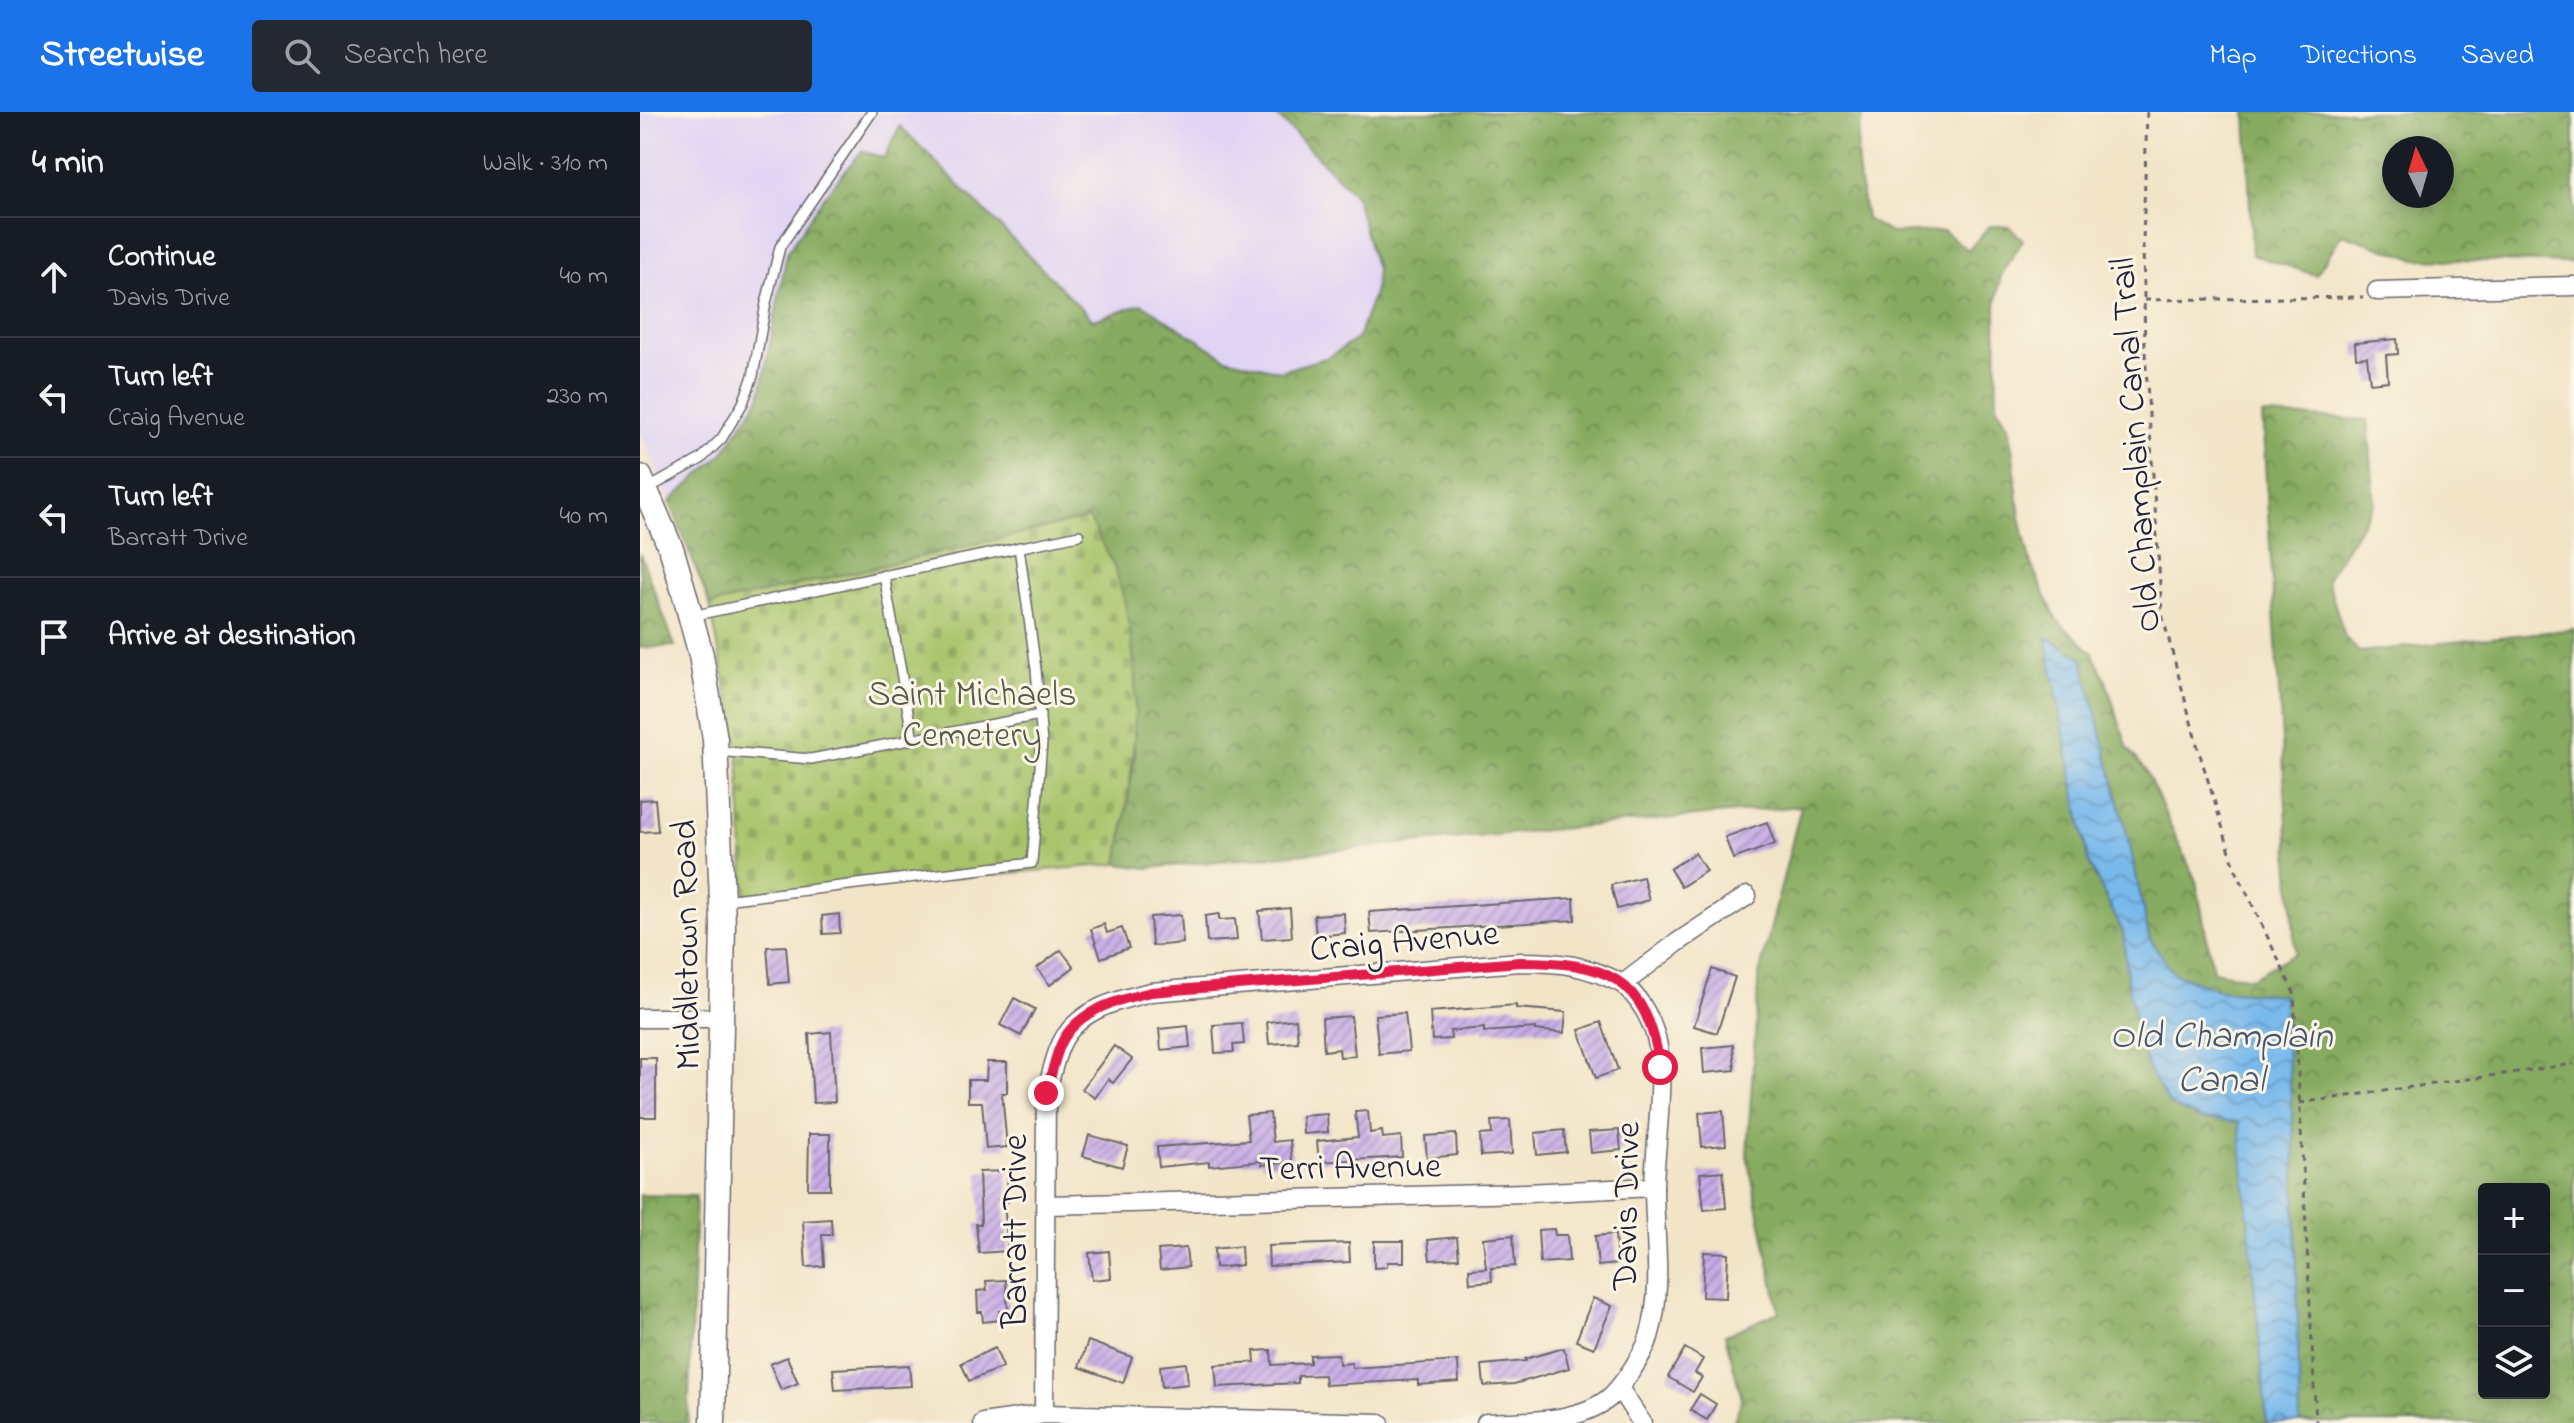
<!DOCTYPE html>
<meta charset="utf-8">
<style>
:root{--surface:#171b24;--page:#242831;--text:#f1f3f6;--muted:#9ea1a6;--line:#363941;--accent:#1a73e8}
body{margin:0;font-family:"Indie Flower",sans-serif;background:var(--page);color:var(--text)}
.controls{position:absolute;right:24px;bottom:24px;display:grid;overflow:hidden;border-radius:8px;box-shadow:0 4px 20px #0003}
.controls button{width:72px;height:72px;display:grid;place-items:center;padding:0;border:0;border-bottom:2px solid var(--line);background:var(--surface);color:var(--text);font:40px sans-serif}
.compass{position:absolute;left:1742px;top:24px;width:72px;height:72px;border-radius:50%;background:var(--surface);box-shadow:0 4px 20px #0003;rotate:355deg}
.stop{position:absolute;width:24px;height:24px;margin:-18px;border:6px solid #e11d48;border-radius:50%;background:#fff}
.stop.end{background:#e11d48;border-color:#fff;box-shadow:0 2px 8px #0008}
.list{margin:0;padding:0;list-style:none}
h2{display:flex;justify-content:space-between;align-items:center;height:104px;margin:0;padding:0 32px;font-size:34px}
h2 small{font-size:26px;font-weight:400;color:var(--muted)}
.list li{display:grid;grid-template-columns:52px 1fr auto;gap:24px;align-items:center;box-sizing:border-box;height:120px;padding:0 32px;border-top:2px solid var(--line)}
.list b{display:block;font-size:30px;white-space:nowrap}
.list p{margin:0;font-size:26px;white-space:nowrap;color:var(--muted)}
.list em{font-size:26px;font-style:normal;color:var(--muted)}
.icon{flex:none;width:44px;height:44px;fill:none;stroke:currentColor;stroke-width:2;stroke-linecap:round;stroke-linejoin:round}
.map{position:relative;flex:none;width:1934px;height:1311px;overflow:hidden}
header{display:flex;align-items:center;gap:48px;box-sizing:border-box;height:112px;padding:0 40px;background:var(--accent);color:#fff}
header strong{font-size:38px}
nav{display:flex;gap:44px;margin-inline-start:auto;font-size:28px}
.search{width:560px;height:72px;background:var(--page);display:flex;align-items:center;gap:20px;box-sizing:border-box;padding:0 28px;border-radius:8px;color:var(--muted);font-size:30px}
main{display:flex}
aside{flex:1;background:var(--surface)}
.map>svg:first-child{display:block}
.built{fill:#e0d4f4}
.forest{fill:url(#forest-crowns);stroke:#54664d;stroke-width:2;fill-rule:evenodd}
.cemetery{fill:url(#cemetery-stones);stroke:#657353;stroke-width:2}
.water{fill:url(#water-waves);stroke:#4d6e94;stroke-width:2}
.building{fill:url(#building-hatch)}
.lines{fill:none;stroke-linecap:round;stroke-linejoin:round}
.lane-casing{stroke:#6b666c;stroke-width:12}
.street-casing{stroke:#6b666c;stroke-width:21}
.secondary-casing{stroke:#6b666c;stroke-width:27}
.path{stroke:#6b666c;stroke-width:3;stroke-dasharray:6 6;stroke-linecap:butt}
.lane{stroke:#fff;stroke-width:9}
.street{stroke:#fff;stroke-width:18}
.secondary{stroke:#fff;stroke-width:24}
.route{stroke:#e11d48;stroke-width:10}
.labels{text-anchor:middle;stroke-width:6;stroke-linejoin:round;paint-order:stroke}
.street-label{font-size:36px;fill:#22223b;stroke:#fcf5e5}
.park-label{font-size:36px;fill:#515b4c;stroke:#fcf5e5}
.water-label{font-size:38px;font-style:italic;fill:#405779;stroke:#fcf5e5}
</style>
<header>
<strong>Streetwise</strong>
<div class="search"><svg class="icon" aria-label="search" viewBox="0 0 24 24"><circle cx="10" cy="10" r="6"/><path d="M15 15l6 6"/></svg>Search here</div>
<nav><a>Map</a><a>Directions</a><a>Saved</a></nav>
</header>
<main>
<aside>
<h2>4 min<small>Walk · 310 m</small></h2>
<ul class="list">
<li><svg class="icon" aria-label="ahead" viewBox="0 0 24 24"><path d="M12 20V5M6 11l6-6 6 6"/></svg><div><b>Continue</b><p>Davis Drive</p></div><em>40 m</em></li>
<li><svg class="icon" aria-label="left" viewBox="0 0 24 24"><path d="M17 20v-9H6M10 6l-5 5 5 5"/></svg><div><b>Turn left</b><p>Craig Avenue</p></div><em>230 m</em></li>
<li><svg class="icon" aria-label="left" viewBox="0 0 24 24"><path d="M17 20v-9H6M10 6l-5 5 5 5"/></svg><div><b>Turn left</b><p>Barratt Drive</p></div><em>40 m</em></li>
<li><svg class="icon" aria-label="arrive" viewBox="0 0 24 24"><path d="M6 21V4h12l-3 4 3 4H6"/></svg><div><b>Arrive at destination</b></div></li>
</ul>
</aside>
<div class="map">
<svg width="1934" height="1311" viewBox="0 0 1934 1311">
<defs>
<pattern id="forest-crowns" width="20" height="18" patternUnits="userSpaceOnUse" patternTransform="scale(2)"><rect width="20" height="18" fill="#86aa5f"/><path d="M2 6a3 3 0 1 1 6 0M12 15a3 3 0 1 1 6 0" fill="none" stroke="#6d8a50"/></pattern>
<pattern id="cemetery-stones" width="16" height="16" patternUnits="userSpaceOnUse" patternTransform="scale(2)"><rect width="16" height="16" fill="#a8c46b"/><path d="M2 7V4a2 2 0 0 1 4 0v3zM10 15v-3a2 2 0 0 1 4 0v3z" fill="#90a85e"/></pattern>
<pattern id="water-waves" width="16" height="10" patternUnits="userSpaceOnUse" patternTransform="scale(2)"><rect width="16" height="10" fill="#78b9ec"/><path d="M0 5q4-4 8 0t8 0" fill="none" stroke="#6296c0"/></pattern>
<pattern id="building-hatch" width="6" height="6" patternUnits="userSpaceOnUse" patternTransform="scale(2)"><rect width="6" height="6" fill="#c7abe6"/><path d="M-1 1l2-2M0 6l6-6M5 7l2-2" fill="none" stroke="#a18bbc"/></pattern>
</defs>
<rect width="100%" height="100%" fill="#fcf5e5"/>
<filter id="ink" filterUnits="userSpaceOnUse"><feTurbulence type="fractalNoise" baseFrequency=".0125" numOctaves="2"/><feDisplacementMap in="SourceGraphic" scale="16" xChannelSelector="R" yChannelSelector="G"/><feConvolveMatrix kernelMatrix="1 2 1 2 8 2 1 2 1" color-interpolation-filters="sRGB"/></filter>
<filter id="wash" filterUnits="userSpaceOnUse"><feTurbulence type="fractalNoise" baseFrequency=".006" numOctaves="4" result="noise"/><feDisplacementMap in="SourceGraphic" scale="32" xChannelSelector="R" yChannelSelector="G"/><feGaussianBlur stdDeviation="1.8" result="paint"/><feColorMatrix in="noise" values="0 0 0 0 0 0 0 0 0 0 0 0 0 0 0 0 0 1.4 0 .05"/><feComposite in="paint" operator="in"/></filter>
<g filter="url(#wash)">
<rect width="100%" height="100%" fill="#f2e4c7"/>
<path class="built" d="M0 0H633L715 83 736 158 735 178 718 226 689 245 640 259 586 246 502 192 453 208 260 14 244 46 222 40 184 84 147 141 120 285 83 341 30 390 0 318Z"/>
<g class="forest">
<path d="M633 0H1225C1210 28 1221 76 1226 107L1251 121 1304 119 1328 138 1350 114H1369L1383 128 1361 164 1356 193 1357 294 1370 317 1380 405 1390 450 1416 507 1452 540 1466 569 1488 637 1505 657 1556 769 1573 859 1611 866 1655 841 1622 303 1728 308 1735 391 1687 467 1705 525 1719 540 1934 517V1311H1093L1102 1287 1085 1223 1139 1200 1107 1043 1119 863 1161 694 507 756 478 752 495 642 449 406 70 493 30 390 83 341 120 285 147 141 184 84 222 39 244 46 260 14 453 208 502 192 586 246 640 259 689 245 718 226 735 178 736 158 715 83ZM1844 1077H1904V1281H1844Z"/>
<path d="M1606 0H1934V151L1775 147 1702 122 1676 163 1612 143ZM1802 36V84H1754V36Z"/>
<path d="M0 441 35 534 0 536Z"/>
<path d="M0 1083 56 1084 48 1311H0Z"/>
</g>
<path class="cemetery" d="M449 406C459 425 472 446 478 466 508 564 493 654 478 752L105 783 98 637 70 493Z"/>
<path class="water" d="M1406 525 1442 546 1490 734 1509 825 1533 861 1579 878 1643 883 1654 1023 1660 1311H1627L1599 1010 1561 1007 1530 993 1508 957 1497 919 1487 866 1483 820 1448 749Z"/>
<g id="blocks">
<g class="building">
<path d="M1757 227 1758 242 1746 243 1748 269 1730 271 1727 245 1716 246 1715 231Z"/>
<path d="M15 687 18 719 0 720V688Z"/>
<path d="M1127 710 1135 732 1093 747 1085 725Z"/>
<path d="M1055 741 1066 759 1041 775 1030 757Z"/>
<path d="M1003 765 1009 788 977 797 971 773Z"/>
<path d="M934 786 935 808 731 821 729 800Z"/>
<path d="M650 796 652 825 622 827 619 799Z"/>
<path d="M704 801 705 821 676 824 674 803Z"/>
<path d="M199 802 200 821 183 822 182 804Z"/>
<path d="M579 802V808L595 807 597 828 567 830 565 804Z"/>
<path d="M541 803 543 831 512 834 510 805Z"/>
<path d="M464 812 467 821 482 816 489 836 461 846 451 817Z"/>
<path d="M146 834 149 870 130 872 127 835Z"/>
<path d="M421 838 434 855 410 873 397 856Z"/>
<path d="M1072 857 1095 865 1077 921 1054 914Z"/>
<path d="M374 886 395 897 381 924 360 913Z"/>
<path d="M876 893V896L926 900 924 921 895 918V916L844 920V916L810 919 811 927 792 928 790 900Z"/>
<path d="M765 901 769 939 739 942 735 903Z"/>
<path d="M711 904 715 944 700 945 699 937 684 939 682 906Z"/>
<path d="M656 907 658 930 629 932 627 910Z"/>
<path d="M961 910 978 958 956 966 939 918Z"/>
<path d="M602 911 604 932 593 933 594 940 575 941 573 913Z"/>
<path d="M548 914 550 935 521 938 519 917Z"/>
<path d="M191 920 195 990 173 991 169 922Z"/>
<path d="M1093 933 1095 958 1064 961 1062 936Z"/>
<path d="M474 934 492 947 473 971 468 967 455 986 442 977Z"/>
<rect x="0" y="946" width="16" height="59"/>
<path d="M347 950H367V981H362L367 1035 346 1037 342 990H328V968H346Z"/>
<path d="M728 999 730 1021 742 1019 743 1026 761 1024 762 1045 679 1050 677 1029 718 1025 715 1000Z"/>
<path d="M1083 999 1086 1033 1062 1035 1059 1001Z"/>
<path d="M630 1001 633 1030 650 1028 652 1050 622 1053 621 1049 569 1054V1050L519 1055 517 1035 609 1028 606 1003Z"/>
<path d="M687 1002 688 1020 663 1022 662 1004Z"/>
<path d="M870 1008 872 1042 841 1044 840 1023 852 1022 851 1009Z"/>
<path d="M924 1018 926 1040 897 1043 895 1021Z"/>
<path d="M979 1018 981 1038 951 1041 949 1020Z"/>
<path d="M169 1022H190V1077H168Z"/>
<path d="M816 1022 817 1043 787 1046 785 1024Z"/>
<path d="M449 1023 488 1034 482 1055 443 1044Z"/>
<path d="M367 1059 368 1090H364L368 1139 339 1141 336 1112H341L339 1060Z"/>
<path d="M1083 1059 1086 1096 1064 1098 1060 1061Z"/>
<path d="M191 1107 192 1123H182L184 1154 166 1155 163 1109Z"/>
<path d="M914 1117 915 1123H927L929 1149 900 1151 898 1118Z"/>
<path d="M975 1122 977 1152 958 1154 955 1124Z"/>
<path d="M873 1123 875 1154 851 1156 852 1169 830 1171 829 1157 846 1156 843 1126Z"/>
<path d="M817 1125 819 1146 790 1148 788 1128Z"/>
<path d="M734 1129H764V1150H747V1155L734 1156Z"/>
<path d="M709 1131 710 1150 629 1154 628 1134Z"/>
<path d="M601 1134 602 1153 575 1156 574 1137Z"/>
<path d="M546 1136 548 1155 520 1158 518 1138Z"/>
<path d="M469 1139 471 1166 452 1168 449 1141Z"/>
<path d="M1064 1140 1088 1141 1086 1186 1062 1185Z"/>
<path d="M366 1168 368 1199H359L360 1208 343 1210 342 1200H338L337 1179 347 1178 346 1169Z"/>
<path d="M953 1186 972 1194 954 1236 936 1229Z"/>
<path d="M448 1229 492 1245 483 1271 439 1255Z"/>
<path d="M355 1236 363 1255 329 1269 321 1251Z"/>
<path d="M924 1236 929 1256 874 1272 844 1274 842 1253 886 1249 885 1247Z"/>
<path d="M1045 1236 1063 1247 1055 1261 1062 1265 1053 1280 1028 1265Z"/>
<path d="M631 1238 632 1253 670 1251V1243L698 1242 699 1252 712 1251V1256L818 1249 819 1270 778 1273V1268L685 1273 684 1263 658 1264V1271L577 1275 575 1253 615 1250 614 1239Z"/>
<path d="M147 1245 158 1271 141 1278 130 1252Z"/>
<path d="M546 1251 548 1272 522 1275 520 1254Z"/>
<path d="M269 1253 271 1274 195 1278 193 1257Z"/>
<path d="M1060 1282 1076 1292 1067 1308 1050 1298Z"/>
</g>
</g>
</g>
<g filter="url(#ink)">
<use href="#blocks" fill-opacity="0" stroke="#6b666c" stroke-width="2"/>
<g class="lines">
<g class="lane-casing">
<g id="lane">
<path d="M7 377 61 347 82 326 103 291 113 264 126 191 140 135 232 0"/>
<path d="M244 463 273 628"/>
<path d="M51 504 439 423"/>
<path d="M76 639 171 647 400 603"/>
<path d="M84 788 392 751 402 631 396 557 379 435"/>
</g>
</g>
<g class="street-casing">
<g id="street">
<path d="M1737 179 1934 174"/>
<path d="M0 906H83"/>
<path d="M407 1093 886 1081 1014 1075"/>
<path d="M979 1276 1002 1311"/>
<path d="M404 1302 406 981C411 965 414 947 421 932 437 898 477 888 511 880L880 850C921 850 946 853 983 872L1038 830 1107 784"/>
<path d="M343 1311 404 1302 740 1311"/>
<path d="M846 1311C885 1309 938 1311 969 1286 982 1275 1005 1240 1009 1225 1024 1176 1014 1124 1014 1074 1015 1033 1027 959 1015 922 1009 903 998 885 983 872"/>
</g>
</g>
<g class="secondary-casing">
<path id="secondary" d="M0 365 32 439 44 480 61 543 75 627 83 812 73 1311"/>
</g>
<g class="path">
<path d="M1507 0 1503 131 1505 240 1522 502 1558 636 1595 756 1654 881 1676 1311"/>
<path d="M1504 188 1723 185"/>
<path d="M1659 991 1934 952"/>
</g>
<use href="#lane" class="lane"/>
<use href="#street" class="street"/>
<use href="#secondary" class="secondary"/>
</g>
</g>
<g class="lines" filter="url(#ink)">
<path class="route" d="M406 981C411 966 414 947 421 932 437 898 477 888 511 880L880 850C965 850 1007 864 1020 955"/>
</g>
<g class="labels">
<g class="street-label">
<text transform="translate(1493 333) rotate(-94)" y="13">Old Champlain Canal Trail</text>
<text transform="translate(764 827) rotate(-5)" y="13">Craig Avenue</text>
<text transform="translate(44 833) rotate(-91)" y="13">Middletown Road</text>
<text transform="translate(710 1053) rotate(-1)" y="13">Terri Avenue</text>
<text transform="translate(984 1094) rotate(-89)" y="13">Davis Drive</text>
<text transform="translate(373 1119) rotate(-90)" y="13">Barratt Drive</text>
</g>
<g class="park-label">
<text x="332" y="593">Saint Michaels<tspan x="332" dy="41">Cemetery</tspan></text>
</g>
<g class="water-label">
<text x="1581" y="935">Old Champlain<tspan x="1581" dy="44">Canal</tspan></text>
</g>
</g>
</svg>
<div class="controls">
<button>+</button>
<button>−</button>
<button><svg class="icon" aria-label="layers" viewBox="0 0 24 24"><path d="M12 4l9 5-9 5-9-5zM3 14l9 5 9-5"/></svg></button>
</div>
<svg class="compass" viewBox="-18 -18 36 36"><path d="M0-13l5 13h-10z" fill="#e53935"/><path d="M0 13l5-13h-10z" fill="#9ea1a6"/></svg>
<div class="stop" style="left:1020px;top:955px"></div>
<div class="stop end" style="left:406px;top:981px"></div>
</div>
</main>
